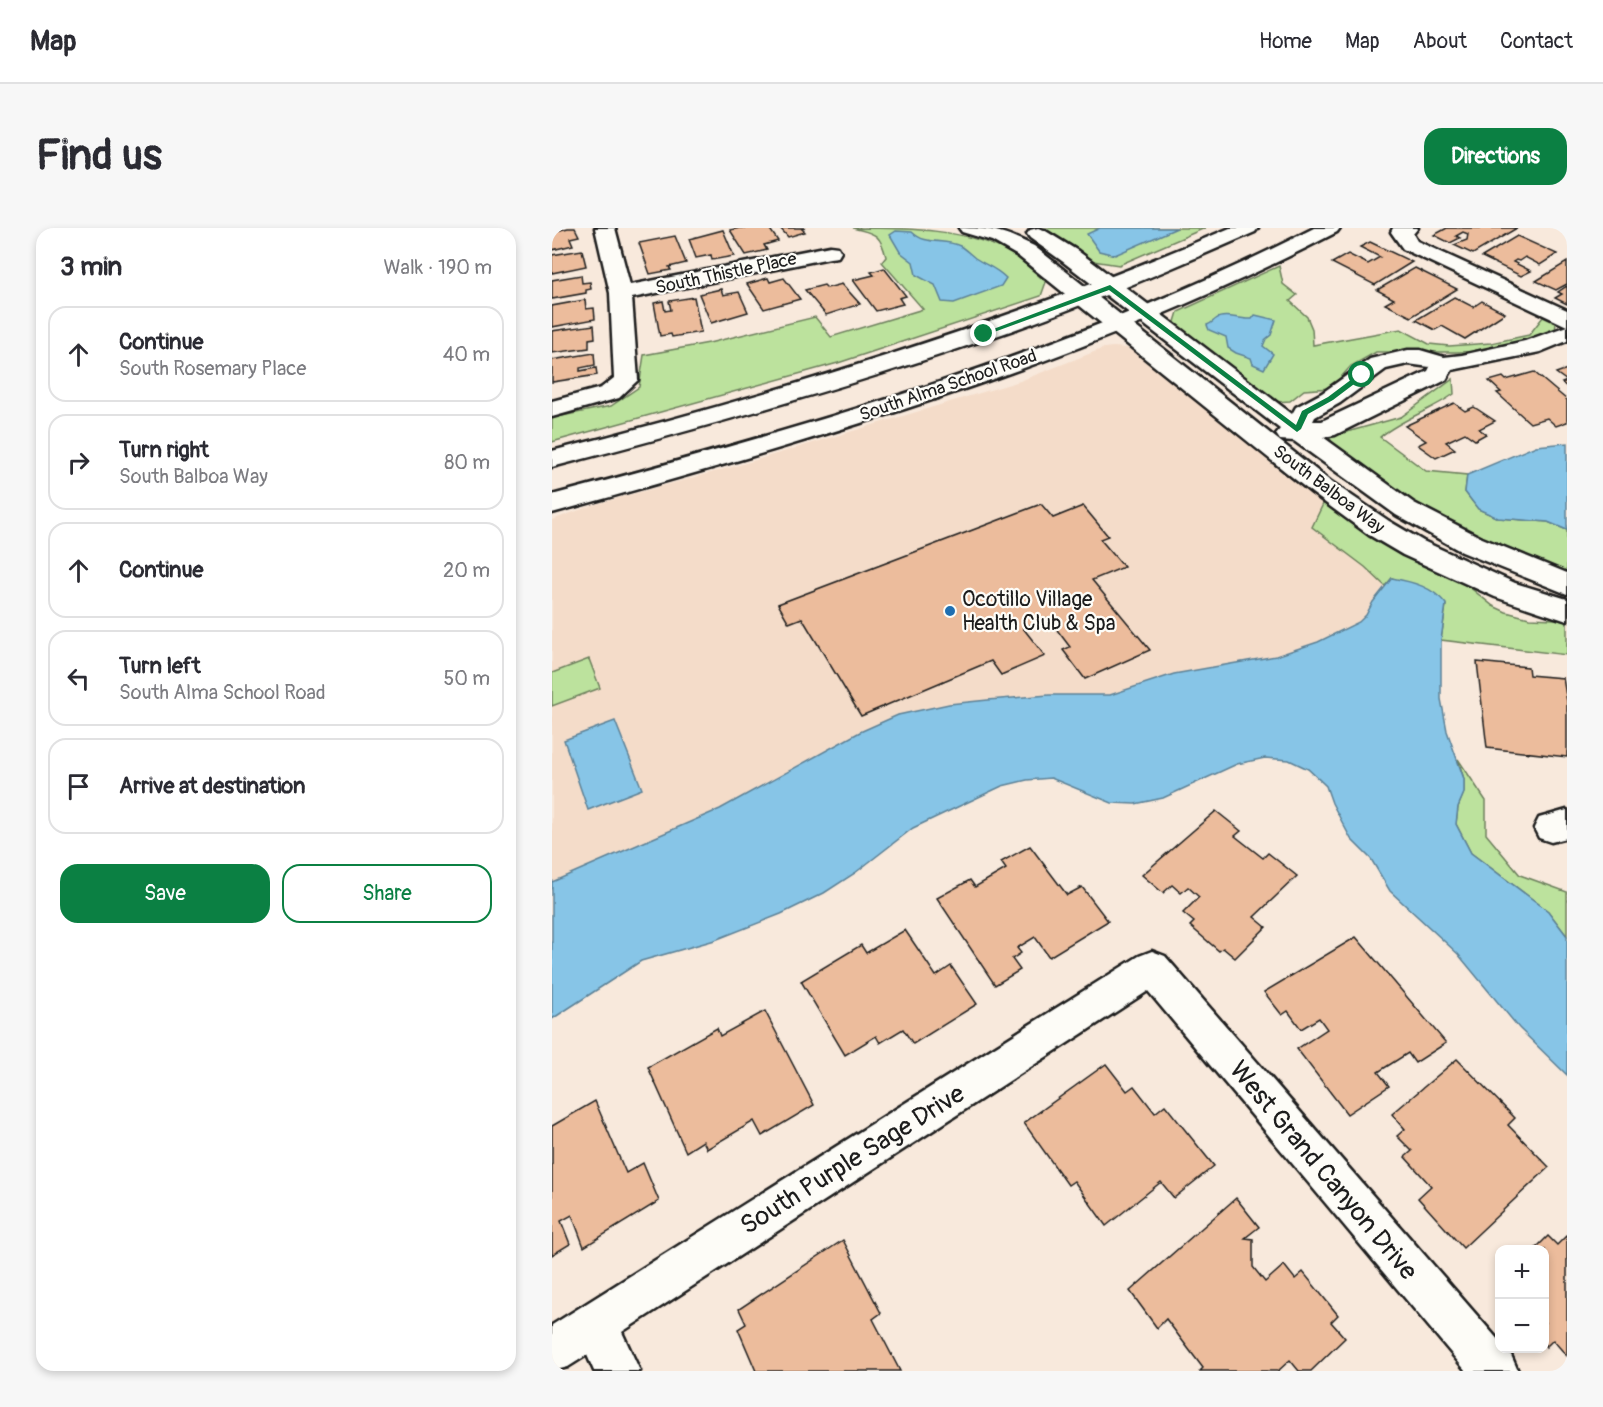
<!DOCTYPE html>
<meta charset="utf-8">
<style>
:root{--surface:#fff;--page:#f7f7f7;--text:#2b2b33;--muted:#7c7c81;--line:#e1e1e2;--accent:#0b8043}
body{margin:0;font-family:Pangolin,sans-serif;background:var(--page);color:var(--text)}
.controls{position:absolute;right:18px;bottom:18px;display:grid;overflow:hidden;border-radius:12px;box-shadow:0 3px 9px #0003}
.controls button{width:54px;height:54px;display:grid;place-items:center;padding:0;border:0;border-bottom:2px solid var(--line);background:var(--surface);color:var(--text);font:30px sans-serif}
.stop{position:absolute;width:18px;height:18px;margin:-14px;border:4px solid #0b8043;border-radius:50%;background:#fff}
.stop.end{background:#0b8043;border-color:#fff;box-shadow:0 2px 6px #0008}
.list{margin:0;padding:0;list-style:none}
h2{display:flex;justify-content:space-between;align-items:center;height:78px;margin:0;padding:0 24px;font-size:26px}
h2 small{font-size:20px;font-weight:400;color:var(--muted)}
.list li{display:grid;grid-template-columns:39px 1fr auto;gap:18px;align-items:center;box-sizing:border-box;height:96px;margin:0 12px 12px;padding:0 12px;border:2px solid var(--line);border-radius:18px}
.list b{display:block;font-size:22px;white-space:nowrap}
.list p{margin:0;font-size:20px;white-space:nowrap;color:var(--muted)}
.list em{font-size:20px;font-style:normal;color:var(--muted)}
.actions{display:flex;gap:12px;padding:18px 24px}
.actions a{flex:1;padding:14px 0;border:2px solid var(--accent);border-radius:18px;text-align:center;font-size:21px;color:var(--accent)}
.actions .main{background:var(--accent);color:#fff}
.icon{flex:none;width:33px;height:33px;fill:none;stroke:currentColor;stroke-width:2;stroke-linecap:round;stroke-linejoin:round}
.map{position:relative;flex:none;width:1015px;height:1143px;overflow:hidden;border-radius:18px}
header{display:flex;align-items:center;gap:36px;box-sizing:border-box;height:84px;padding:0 30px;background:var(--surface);border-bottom:2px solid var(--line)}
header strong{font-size:28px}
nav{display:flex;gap:33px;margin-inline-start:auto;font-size:21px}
.intro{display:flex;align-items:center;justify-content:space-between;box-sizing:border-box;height:144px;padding:0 36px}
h1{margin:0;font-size:42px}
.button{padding:15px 27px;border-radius:18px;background:var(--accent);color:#fff;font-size:21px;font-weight:700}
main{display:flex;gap:36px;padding:0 36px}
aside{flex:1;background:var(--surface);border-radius:18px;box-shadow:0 3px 9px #0003}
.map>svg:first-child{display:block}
.built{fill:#f4dcc9}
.green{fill:#bce29d;stroke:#6c7f5c;stroke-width:1.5}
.water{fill:#87c5e7;stroke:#5c8196;stroke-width:1.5}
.building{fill:#ecbc9c;stroke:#1c1c1c;stroke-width:1.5}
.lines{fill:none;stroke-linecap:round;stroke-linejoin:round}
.minor-casing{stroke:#1c1c1c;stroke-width:5}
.major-casing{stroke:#1c1c1c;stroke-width:5}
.minor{fill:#fdfcf7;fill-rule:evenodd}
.major{fill:#fdfcf7;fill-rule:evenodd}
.route{fill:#0b8043}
.poi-dot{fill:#1f6fb2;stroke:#fdfcf7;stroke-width:2}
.labels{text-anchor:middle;stroke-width:4.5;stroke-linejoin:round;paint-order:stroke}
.far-street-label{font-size:18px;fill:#1c1c1c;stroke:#fdfcf7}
.poi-label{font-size:21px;fill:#1c1c1c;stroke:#fdfcf7;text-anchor:start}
.near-street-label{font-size:26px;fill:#1c1c1c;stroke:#fdfcf7}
</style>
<header>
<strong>Map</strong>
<nav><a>Home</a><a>Map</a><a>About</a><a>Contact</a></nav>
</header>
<div class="intro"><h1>Find us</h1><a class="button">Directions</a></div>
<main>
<aside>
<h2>3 min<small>Walk · 190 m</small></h2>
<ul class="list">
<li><svg class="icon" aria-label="ahead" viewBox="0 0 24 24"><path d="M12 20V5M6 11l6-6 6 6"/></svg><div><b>Continue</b><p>South Rosemary Place</p></div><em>40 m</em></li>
<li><svg class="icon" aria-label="right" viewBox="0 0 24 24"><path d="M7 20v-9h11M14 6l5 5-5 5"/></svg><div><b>Turn right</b><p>South Balboa Way</p></div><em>80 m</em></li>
<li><svg class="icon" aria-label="ahead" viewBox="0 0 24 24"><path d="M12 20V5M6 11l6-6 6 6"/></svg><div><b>Continue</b></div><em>20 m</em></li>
<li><svg class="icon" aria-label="left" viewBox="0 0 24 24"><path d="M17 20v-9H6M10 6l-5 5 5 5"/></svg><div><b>Turn left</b><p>South Alma School Road</p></div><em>50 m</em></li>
<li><svg class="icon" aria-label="arrive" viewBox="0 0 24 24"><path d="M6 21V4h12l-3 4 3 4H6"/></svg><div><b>Arrive at destination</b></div></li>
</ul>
<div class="actions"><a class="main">Save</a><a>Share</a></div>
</aside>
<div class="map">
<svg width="1015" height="1143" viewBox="0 0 1015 1143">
<rect width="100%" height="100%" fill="#f8e9dc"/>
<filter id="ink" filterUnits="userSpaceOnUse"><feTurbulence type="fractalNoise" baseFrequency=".0167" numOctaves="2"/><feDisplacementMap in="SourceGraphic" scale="12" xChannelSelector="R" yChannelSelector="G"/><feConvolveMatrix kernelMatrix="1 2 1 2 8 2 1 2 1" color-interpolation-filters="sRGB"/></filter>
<g filter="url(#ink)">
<path class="built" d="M561 119 575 120 594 130 772 274 867 355 840 350 821 374 814 387 807 394 766 414 724 428 622 446 558 467H497L436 472 346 487 308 504 168 581 0 654V292L41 277 187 237 468 153 552 120Z"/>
<g class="green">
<path d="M301 0C356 0 415 0 462 27 473 35 483 45 494 54L489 68 286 135 0 214V190L59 178 87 159 92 127 157 115 263 89 279 109 371 81 330 34 334 29C328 4 322 6 301 0Z"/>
<path d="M492 0H653L567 37 541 33Z"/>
<path d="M727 38 731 56 745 67 738 73 755 89 760 101 761 117 849 101 877 116 897 118 939 115 977 107 991 89 1004 95 1003 104 977 114 928 124H824L799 138 779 160 752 162 738 173 723 174 622 97 626 84Z"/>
<path d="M901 151 902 166C878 183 850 191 828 209L874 243 915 247 913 264 926 281 946 290 996 294 1015 302V347L942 315 871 280 784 221 777 209 849 189Z"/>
<path d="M772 274 856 328 916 358 941 378 954 384 977 390 1003 391 1015 394V427L889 412 894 377 840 350 833 358 813 339 760 299Z"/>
<path d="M37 431 48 460 0 478V445Z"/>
<path d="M906 531 934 573V606L968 647 1015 664V708L996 683 919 625 904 596 906 579 912 564V551Z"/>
</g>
<g class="water">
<path d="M548 0H625L563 27 547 23 535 6Z"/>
<path d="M344 3 360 4C374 18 391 10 408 18 413 21 418 26 423 30 435 38 443 39 454 50L449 58 402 75 390 74 383 57 364 47 361 34 348 24 338 7Z"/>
<path d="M703 87 724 92 719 107 714 111 711 118 721 126 712 141 701 136 699 130 684 125 676 120 674 109 657 102 655 97C659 96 661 93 664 91 672 85 689 92 700 91Z"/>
<path d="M1015 215V302L996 294 946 290 926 281 913 264 915 247 984 218Z"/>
<path d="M840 350C861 354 881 359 894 376L889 412V471L895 503 912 551V565L906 579 904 596 919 625 996 683 1015 708V847L967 800 906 726 838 663 819 631 799 611 780 575 774 558 756 541 737 532 713 530 685 536 611 570 583 576 560 575 499 550 475 552 450 558 361 600 303 645 272 665 229 686 163 712 89 733 0 791V654L168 581 308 504 346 487 397 476 436 472 497 467H558L622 446 724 428 766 414 807 394 814 387 821 374Z"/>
<path d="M63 493 90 561 36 582 12 512Z"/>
</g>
<g class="building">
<path d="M16 0H23L27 8 18 10 21 17 0 22V4Z"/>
<path d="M188 0H217L226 13 212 17 215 22 194 27 178 2Z"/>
<path d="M228 0H253L250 1 253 4 236 9Z"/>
<path d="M895 0H965L921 26 902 17 915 12 916 6 911 4 904 8 908 10 898 15 882 7Z"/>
<path d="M171 2 182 28 160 32 159 27 144 30 137 11Z"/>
<path d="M123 8 134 35 117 39 119 42 98 46 87 15Z"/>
<path d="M965 8 1005 26 988 37 973 29 967 33 964 32 961 34 979 43 969 48 930 29Z"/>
<path d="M818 14 860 34 823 57 780 35 796 26 816 36 828 29 808 19Z"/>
<path d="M30 22 34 38 0 45V27Z"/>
<path d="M1015 34V56L1004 62 984 53Z"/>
<path d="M332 40 354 68 347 70 351 76 324 83 301 52 322 47 319 44Z"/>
<path d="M863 40 905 61 859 89 833 76 842 71 825 62Z"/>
<path d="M29 47 30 55 38 54 39 61 34 62V65L0 71V52Z"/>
<path d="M216 50 218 54 232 50 248 71 212 81 195 56Z"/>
<path d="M290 56 308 76 274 87 253 62 272 57 275 60Z"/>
<path d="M1015 58V76L1003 70 1010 66 1006 64Z"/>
<path d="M169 61 171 67 187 64 196 84 159 95 147 66Z"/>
<path d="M142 69 149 104 120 109 119 106 108 108 102 75 111 73 113 83 119 82 117 73Z"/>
<path d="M902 69 921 79 930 73 953 85 913 111 890 98 883 102 864 92Z"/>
<path d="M33 72 34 81 42 80 43 91 0 99V78Z"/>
<path d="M42 97 43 110 37 111V120L0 125V103Z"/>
<path d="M42 125 43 137 28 140V143L44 140 45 147 0 154V132Z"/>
<path d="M1015 141V159L1010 155 1015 153 1004 145Z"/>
<path d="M982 144 1015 172V194L1004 198 995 190 978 195 945 165 949 164 937 153 951 149 954 152Z"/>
<path d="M902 175 913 183 922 179 943 193 927 201 934 206 923 212 913 205 894 214 903 221 884 230 866 217 874 213 853 198Z"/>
<path d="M489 276 501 290 531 278 556 308 548 311 572 339 540 352 598 422 533 451 511 422 518 419 496 390 471 400 493 428 449 447 439 433 309 488 250 390 237 395 226 376Z"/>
<path d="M925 434 976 439 977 447 1011 450 1015 474V529L935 520Z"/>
<path d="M664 583 689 603 683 608 711 630 716 625 745 648 702 689 714 699 683 730 671 720 667 723 638 698 642 694 631 685 647 669 636 659 629 665 620 657 611 665 590 647Z"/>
<path d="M478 618 515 667 530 659 556 693 497 729 483 709 465 720 469 725 460 731 468 742 443 757 385 670 418 652 423 659 454 641 449 634Z"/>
<path d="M353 702 384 748 399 738 425 776 361 816 351 801 328 815 324 808 293 827 249 753 309 717 314 725Z"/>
<path d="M804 709 894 815 863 835 856 825 826 844 837 858 795 886 745 821 775 801 767 790 749 801 736 783 730 787 712 764Z"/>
<path d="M213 783 262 877 210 908 202 893 155 921 151 913 134 924 96 839 165 800 168 808Z"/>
<path d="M905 831 963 890 956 897 997 939 911 1020 866 970 879 958 853 929 860 923 845 908 853 901 840 886Z"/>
<path d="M554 836 575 863 582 858 603 885 613 877 662 938 622 970 609 954 554 998 522 953 516 957 472 895Z"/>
<path d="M43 873 74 945 91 935 107 973 32 1019 20 987 9 993 18 1016 0 1027V898Z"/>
<path d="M684 970 707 999 693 1010 701 1011V1039L713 1054 732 1037 743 1051 751 1044 786 1087 779 1094 793 1110 759 1143H747L738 1132 726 1143H648L651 1140 614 1091 605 1100 578 1063Z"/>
<path d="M1015 1007V1128L1001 1112 994 1119 993 1117V1022H982L996 1008 1005 1017Z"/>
<path d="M291 1012 329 1085 321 1091 348 1143H204L186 1101 194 1096 187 1081Z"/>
</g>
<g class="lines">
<g class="minor-casing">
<g id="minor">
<path d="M43 0H63L78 57 278 18 286 19 289 24 286 29 278 30 80 70 86 152 67 170 0 189V173L49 160 62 150 58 65Z"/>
<path d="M407 0C441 0 451 3 482 18L778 253 837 293 871 313 963 355 1015 371V393L943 369 851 327 817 307 760 265 466 28 440 13 410 4Z"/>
<path d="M486 0 492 2 526 23 740 186 744 179 770 165 818 131 856 122H868L892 129 910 127 973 113 1015 98V113L988 124 900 142 894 152 783 207 771 209 862 275 930 310 1015 345V366L910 324 844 287 742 213 728 212 724 206 728 201 510 33 478 10 475 6 478 2ZM856 136 878 139 876 143 770 193H761L763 189 788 175 834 141Z"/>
<path d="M841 0H866L861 6 865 13 1015 82V98L851 21 839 4Z"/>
<path d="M1015 582V610L999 614 987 610 982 600 987 590Z"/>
<path d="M600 723 613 728 948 1114V1120H953L959 1127 966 1143H914L596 763 70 1104 88 1143H42L35 1127 16 1139 0 1143V1097L587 728Z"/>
</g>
</g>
<g class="major-casing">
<g id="major">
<path d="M678 0H706L703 4C619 41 534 77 447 107 300 158 150 200 0 239V223C232 164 458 94 678 0Z"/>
<path d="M762 0H788L785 4C538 133 268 211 0 285V267C259 198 522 123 762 0Z"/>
</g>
</g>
<use href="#minor" class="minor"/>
<use href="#major" class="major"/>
</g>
</g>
<path class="route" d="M558 57 744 197 750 183 776 169 808 145 814 147 781 172 756 186 749 201 745 204 557 62 434 107 428 106Z"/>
<circle class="poi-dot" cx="398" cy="383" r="6"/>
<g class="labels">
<g class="far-street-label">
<text transform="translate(174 45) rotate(-12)" y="6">South Thistle Place</text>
<text transform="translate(396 157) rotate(-19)" y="6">South Alma School Road</text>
<text transform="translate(777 261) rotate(37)" y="6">South Balboa Way</text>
</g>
<g class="poi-label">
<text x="410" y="378">Ocotillo Village<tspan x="410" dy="24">Health Club &amp; Spa</tspan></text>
</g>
<g class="near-street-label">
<text transform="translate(300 931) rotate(-32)" y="9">South Purple Sage Drive</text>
<text transform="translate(772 942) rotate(50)" y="9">West Grand Canyon Drive</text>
</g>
</g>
</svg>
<div class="controls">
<button>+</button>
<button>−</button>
</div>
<div class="stop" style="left:810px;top:147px"></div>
<div class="stop end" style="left:432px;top:106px"></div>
</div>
</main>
